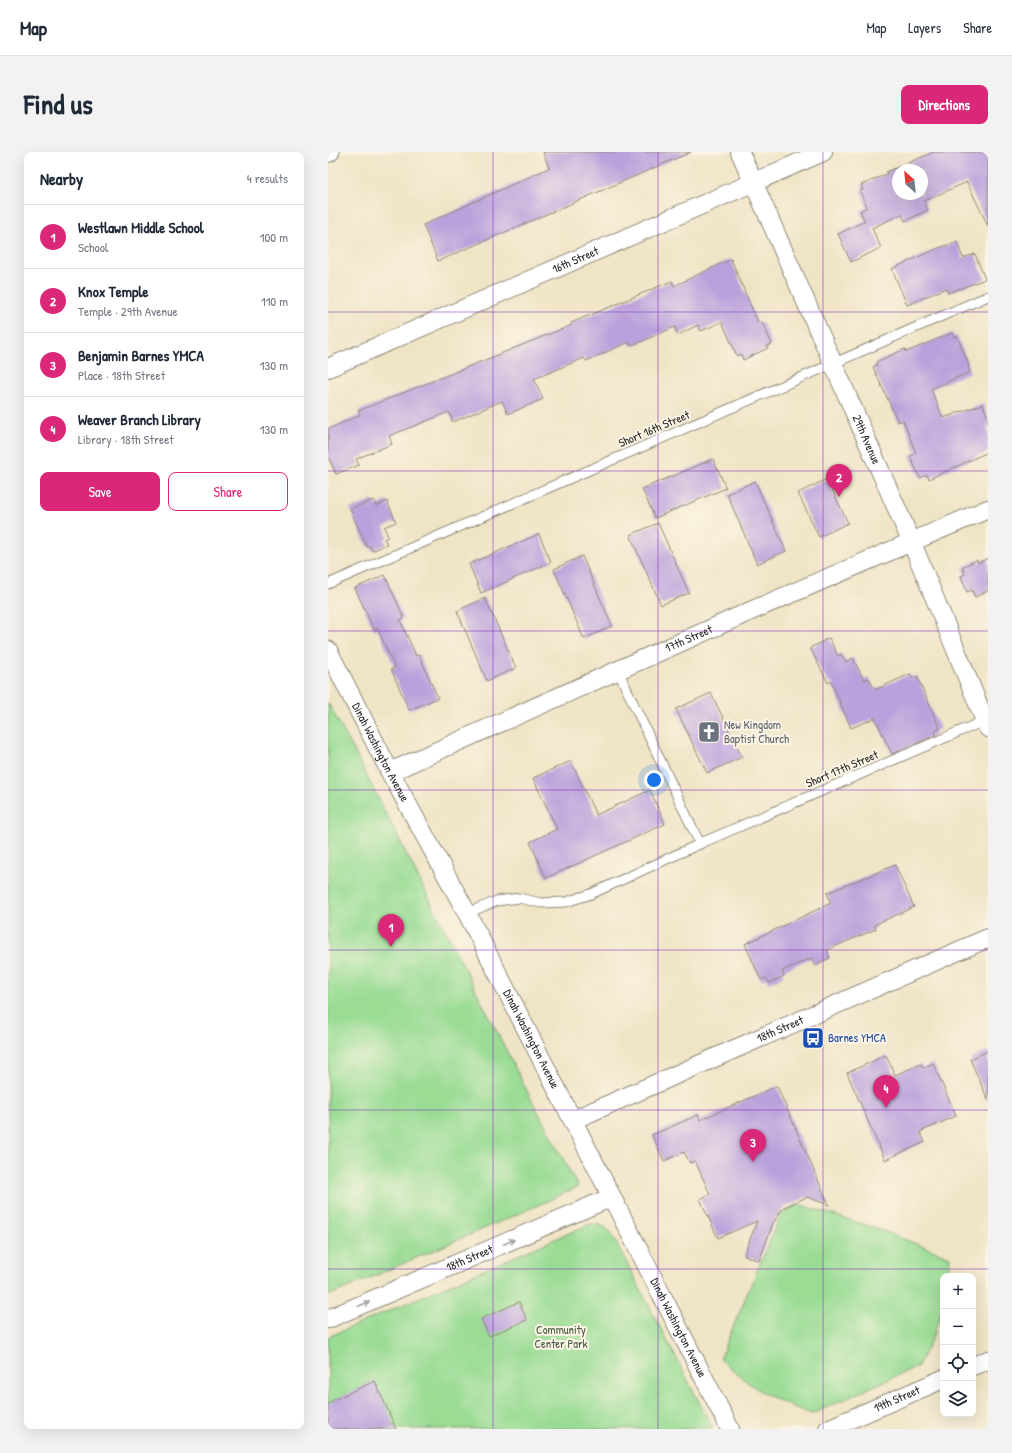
<!DOCTYPE html>
<meta charset="utf-8">
<style>
:root{--surface:#fff;--page:#f2f2f3;--text:#1f2937;--muted:#747a83;--line:#e0e1e3;--accent:#db2777}
body{margin:0;font-family:"Patrick Hand",sans-serif;background:var(--page);color:var(--text)}
.controls{position:absolute;right:12px;bottom:12px;display:grid;overflow:hidden;border-radius:8px;box-shadow:0 4px 16px #0002}
.controls button{width:36px;height:36px;display:grid;place-items:center;padding:0;border:0;border-bottom:1px solid var(--line);background:var(--surface);color:var(--text);font:20px sans-serif}
.compass{position:absolute;left:564px;top:12px;width:36px;height:36px;border-radius:50%;background:var(--surface);box-shadow:0 4px 16px #0002;rotate:333deg}
.you{position:absolute;left:326px;top:628px;width:14px;height:14px;margin:-10px;border:3px solid #fff;border-radius:50%;background:#1a73e8;box-shadow:0 0 0 6px #1a73e833}
.badge{display:grid;place-items:center;width:26px;height:26px;border-radius:50%;background:var(--accent);color:#fff;font-size:13px;font-weight:700}
.pin{position:absolute;translate:-50% -33px;filter:drop-shadow(0 1px 2px #0008)}
.pin::after{content:'';position:absolute;top:21px;width:14px;height:12px;background:inherit;clip-path:polygon(0 0,100% 0,50% 100%)}
.list{margin:0;padding:0;list-style:none}
h2{display:flex;justify-content:space-between;align-items:center;height:52px;margin:0;padding:0 16px;font-size:17px}
h2 small{font-size:13px;font-weight:400;color:var(--muted)}
.list li{display:grid;grid-template-columns:26px 1fr auto;gap:12px;align-items:center;box-sizing:border-box;height:64px;padding:0 16px;border-top:1px solid var(--line)}
.list b{display:block;font-size:15px;white-space:nowrap}
.list p{margin:0;font-size:13px;white-space:nowrap;color:var(--muted)}
.list em{font-size:13px;font-style:normal;color:var(--muted)}
.actions{display:flex;gap:8px;padding:12px 16px}
.actions a{flex:1;padding:9px 0;border:1px solid var(--accent);border-radius:8px;text-align:center;font-size:14px;color:var(--accent)}
.actions .main{background:var(--accent);color:#fff}
.icon{flex:none;width:22px;height:22px;fill:none;stroke:currentColor;stroke-width:2;stroke-linecap:round;stroke-linejoin:round}
.map{position:relative;flex:none;width:660px;height:1277px;overflow:hidden;border-radius:8px}
header{display:flex;align-items:center;gap:24px;box-sizing:border-box;height:56px;padding:0 20px;background:var(--surface);border-bottom:1px solid var(--line)}
header strong{font-size:19px}
nav{display:flex;gap:22px;margin-inline-start:auto;font-size:14px}
.intro{display:flex;align-items:center;justify-content:space-between;box-sizing:border-box;height:96px;padding:0 24px}
h1{margin:0;font-size:28px}
.button{padding:10px 18px;border-radius:8px;background:var(--accent);color:#fff;font-size:14px;font-weight:700}
main{display:flex;gap:24px;padding:0 24px}
aside{flex:1;background:var(--surface);border-radius:8px;box-shadow:0 4px 16px #0002}
.map>svg:first-child{display:block}
.green{fill:#9adc94;stroke:#628460}
.building{fill:#baa0dc;fill-rule:evenodd}
.lines{fill:none;stroke-linecap:round;stroke-linejoin:round}
.lane-casing{stroke:#8e8878;stroke-width:11}
.street-casing{stroke:#8e8878;stroke-width:20}
.lane{stroke:#fff;stroke-width:9}
.street{stroke:#fff;stroke-width:18}
.oneway{stroke:#a0a0a0}
.grid{fill:none;stroke:#7b2cbf;stroke-width:1;stroke-opacity:0.55}
.labels{text-anchor:middle;stroke-width:4;stroke-linejoin:round;paint-order:stroke}
.street-label{font-size:12px;fill:#2b2b2b;stroke:#fcf5e5}
.worship-label{font-size:12px;fill:#5b616d;stroke:#fcf5e5;text-anchor:start}
.transit-label{font-size:12px;fill:#164399;stroke:#fcf5e5;text-anchor:start}
.park-label{font-size:12px;fill:#475745;stroke:#fcf5e5}
</style>
<header>
<strong>Map</strong>
<nav><a>Map</a><a>Layers</a><a>Share</a></nav>
</header>
<div class="intro"><h1>Find us</h1><a class="button">Directions</a></div>
<main>
<aside>
<h2>Nearby<small>4 results</small></h2>
<ul class="list">
<li><span class="badge">1</span><div><b>Westlawn Middle School</b><p>School</p></div><em>100 m</em></li>
<li><span class="badge">2</span><div><b>Knox Temple</b><p>Temple · 29th Avenue</p></div><em>110 m</em></li>
<li><span class="badge">3</span><div><b>Benjamin Barnes YMCA</b><p>Place · 18th Street</p></div><em>130 m</em></li>
<li><span class="badge">4</span><div><b>Weaver Branch Library</b><p>Library · 18th Street</p></div><em>130 m</em></li>
</ul>
<div class="actions"><a class="main">Save</a><a>Share</a></div>
</aside>
<div class="map">
<svg width="660" height="1277" viewBox="0 0 660 1277">
<rect width="100%" height="100%" fill="#fcf5e5"/>
<filter id="ink" filterUnits="userSpaceOnUse"><feTurbulence type="fractalNoise" baseFrequency=".025" numOctaves="2"/><feDisplacementMap in="SourceGraphic" scale="8" xChannelSelector="R" yChannelSelector="G"/><feConvolveMatrix kernelMatrix="1 2 1 2 8 2 1 2 1" color-interpolation-filters="sRGB"/></filter>
<filter id="wash" filterUnits="userSpaceOnUse"><feTurbulence type="fractalNoise" baseFrequency=".012" numOctaves="4" result="noise"/><feDisplacementMap in="SourceGraphic" scale="16" xChannelSelector="R" yChannelSelector="G"/><feGaussianBlur stdDeviation="0.9" result="paint"/><feColorMatrix in="noise" values="0 0 0 0 0 0 0 0 0 0 0 0 0 0 0 0 0 1.4 0 .05"/><feComposite in="paint" operator="in"/></filter>
<g filter="url(#wash)">
<rect width="100%" height="100%" fill="#f0e4c6"/>
<g class="green">
<path d="M0 551 23 593 201 943 250 1035 206 1055 0 1144Z"/>
<path d="M470 1052 550 1077 622 1105 620 1124H615V1156L604 1186 590 1214 484 1262C445 1248 421 1236 392 1206L453 1062Z"/>
<path d="M262 1072 273 1073 282 1079 385 1277H0V1185Z"/>
</g>
<g id="blocks">
<g class="building">
<path d="M215 0H363L110 109 95 73 221 16Z"/>
<path d="M606 0H660V74L639 30 596 49 600 58 577 69 574 62 544 76 553 96 523 110 510 82 537 69 532 59 539 55 532 39 535 38 533 33 559 22 558 20ZM570 18H594V42H570Z"/>
<path d="M629 90 635 106 647 102 657 127 620 141 618 136 579 153 564 117 608 97Z"/>
<path d="M403 107 430 171 434 170 444 192 439 194 440 196 415 208 413 202 409 204 394 170 373 179 370 173 350 183 347 175 303 194 301 190 258 209 256 206 206 227 215 247 180 262 174 249 125 270 121 260 61 284 64 292 28 307 31 313 8 322 0 304V277L32 263 30 259 244 173 243 171 344 129 346 134Z"/>
<path d="M624 181 626 185 629 184 641 213 640 214 642 220 603 237 615 266 655 252 660 266V300L601 327 599 323 592 326 582 304 588 301 575 268 570 270 545 215 549 213 548 210 577 197 578 200Z"/>
<path d="M385 307 398 336 327 366 314 337Z"/>
<path d="M499 327 520 371 491 385 470 341Z"/>
<path d="M427 329 458 399 429 412 399 342Z"/>
<path d="M45 348 48 354 59 349 68 370 56 375 60 385 56 387 59 392 44 399 42 394 39 395 22 357Z"/>
<path d="M330 371 361 441 333 453 302 383Z"/>
<path d="M211 382 223 410 153 441 141 412Z"/>
<path d="M254 404 284 474 256 487 226 417Z"/>
<path d="M660 406V439L647 445 644 438 639 440 633 424 637 422 634 415 649 408 650 411Z"/>
<path d="M57 423 76 466 72 468 88 504 91 503 110 546 81 558 63 517 67 516 49 476 46 478 27 436Z"/>
<path d="M157 446 188 516 159 529 129 459Z"/>
<path d="M501 486 510 504 513 502 518 510 525 506 536 528 541 526 547 538 582 522 584 526 589 524 612 577 607 579 608 583 564 602 547 566 523 576 503 529 500 531 482 496Z"/>
<path d="M383 541 414 605 379 621 348 557Z"/>
<path d="M243 609 268 663 322 638 337 672 218 726 202 690 229 677 205 626Z"/>
<path d="M567 713 586 755 546 773 548 777 499 798 502 806 486 813 483 806 454 819 456 824 441 831 438 826 433 828 417 792 503 751 499 741Z"/>
<path d="M660 899V948L642 907Z"/>
<path d="M558 903 567 923 593 912 595 916 605 911 628 964 592 980 597 990 557 1008 519 921Z"/>
<path d="M449 934 501 1053 479 1045 455 1056 445 1071 431 1109 416 1103 429 1069 390 1086 372 1047 382 1042 367 1009 362 1011 356 1000 336 1009 324 983 370 963 372 968Z"/>
<path d="M191 1150 199 1168 161 1184 153 1167Z"/>
<path d="M47 1229 68 1277H0V1252L5 1249V1248Z"/>
</g>
</g>
</g>
<g filter="url(#ink)">
<use href="#blocks" fill-opacity="0" stroke="#8e8878" stroke-width="1"/>
<g class="lines">
<g class="lane-casing">
<g id="lane">
<path d="M0 432 660 144"/>
<path d="M290 519 372 692"/>
<path d="M139 761 169 749 191 746 213 751 238 750 263 742 378 689 658 568"/>
</g>
</g>
<g class="street-casing">
<g id="street">
<path id="s1" d="M412 0 584 391 660 576"/>
<path d="M0 1 2 0"/>
<path id="s2" d="M0 216 495 0"/>
<path id="s3" d="M0 498 62 620 139 761 402 1277"/>
<path id="s4" d="M62 620 425 458 660 357"/>
<path id="s5" d="M245 968 660 786"/>
<path id="s6" d="M0 1167 284 1045"/>
<path d="M645 1214 660 1208"/>
<path id="s7" d="M500 1277 615 1227"/>
</g>
</g>
<use href="#lane" class="lane"/>
<use href="#street" class="street"/>
</g>
<defs><path id="oneway-shaft" d="M-6 0H5M1.5-3L5.5 0L1.5 3" fill="none" stroke-width="1.6" stroke-linecap="round" stroke-linejoin="round"/></defs>
<g class="oneway">
<use href="#oneway-shaft" transform="translate(181 1090) rotate(-23)"/>
<use href="#oneway-shaft" transform="translate(36 1152) rotate(-23)"/>
</g>
</g>
<path class="grid" d="M165 0V1277M330 0V1277M495 0V1277M0 160H660M0 319H660M0 479H660M0 638H660M0 798H660M0 958H660M0 1117H660"/>
<defs>
<g id="church-square" transform="scale(1.15)"><rect x="-9" y="-9" width="18" height="18" rx="4" fill="#6b7280" stroke="#fcf5e5"/><path d="M-1.2-6h2.4v3.5h3.3v2.4h-3.3V6h-2.4V-.1h-3.3v-2.4h3.3Z" fill="#fff"/></g>
<g id="bus-square" transform="scale(1.15)"><rect x="-9" y="-9" width="18" height="18" rx="4" fill="#1a4fb4" stroke="#fcf5e5"/><path d="M-5-6H5V4H4V6H2V4H-2V6H-4V4H-5ZM-3.5-4V0h7V-4ZM-3.5 1.2v1.5H-2V1.2ZM2 1.2v1.5H3.5V1.2Z" fill="#fff"/></g>
</defs>
<g fill-rule="evenodd">
<use href="#church-square" x="381" y="580"/>
<use href="#bus-square" x="485" y="886"/>
</g>
<g class="labels">
<g class="street-label">
<text dy="4" stroke="none"><textPath href="#s2" startOffset="270">16th Street</textPath></text>
<text transform="translate(326 277) rotate(-23)" y="4">Short 16th Street</text>
<text dy="4" stroke="none"><textPath href="#s1" startOffset="314">29th Avenue</textPath></text>
<text dy="4" stroke="none"><textPath href="#s4" startOffset="327">17th Street</textPath></text>
<text dy="4" stroke="none"><textPath href="#s3" startOffset="115">Dinah Washington Avenue</textPath></text>
<text transform="translate(514 617) rotate(-23)" y="4">Short 17th Street</text>
<text dy="4" stroke="none"><textPath href="#s5" startOffset="226">18th Street</textPath></text>
<text dy="4" stroke="none"><textPath href="#s3" startOffset="439">Dinah Washington Avenue</textPath></text>
<text dy="4" stroke="none"><textPath href="#s6" startOffset="154">18th Street</textPath></text>
<text dy="4" stroke="none"><textPath href="#s3" startOffset="763">Dinah Washington Avenue</textPath></text>
<text dy="4" stroke="none"><textPath href="#s7" startOffset="75">19th Street</textPath></text>
</g>
<g class="worship-label">
<text x="396" y="577">New Kingdom<tspan x="396" dy="14">Baptist Church</tspan></text>
</g>
<g class="transit-label">
<text x="500" y="890">Barnes YMCA</text>
</g>
<g class="park-label">
<text x="233" y="1182">Community<tspan x="233" dy="14">Center Park</tspan></text>
</g>
</g>
</svg>
<div class="controls">
<button>+</button>
<button>−</button>
<button><svg class="icon" aria-label="locate" viewBox="0 0 24 24"><circle cx="12" cy="12" r="6"/><path d="M12 2v4M12 18v4M2 12h4M18 12h4"/></svg></button>
<button><svg class="icon" aria-label="layers" viewBox="0 0 24 24"><path d="M12 4l9 5-9 5-9-5zM3 14l9 5 9-5"/></svg></button>
</div>
<svg class="compass" viewBox="-18 -18 36 36"><path d="M0-13l5 13h-10z" fill="#e53935"/><path d="M0 13l5-13h-10z" fill="#747a83"/></svg>
<div class="you"></div>
<div class="pin badge" style="left:63px;top:795px">1</div>
<div class="pin badge" style="left:511px;top:345px">2</div>
<div class="pin badge" style="left:425px;top:1010px">3</div>
<div class="pin badge" style="left:558px;top:956px">4</div>
</div>
</main>
